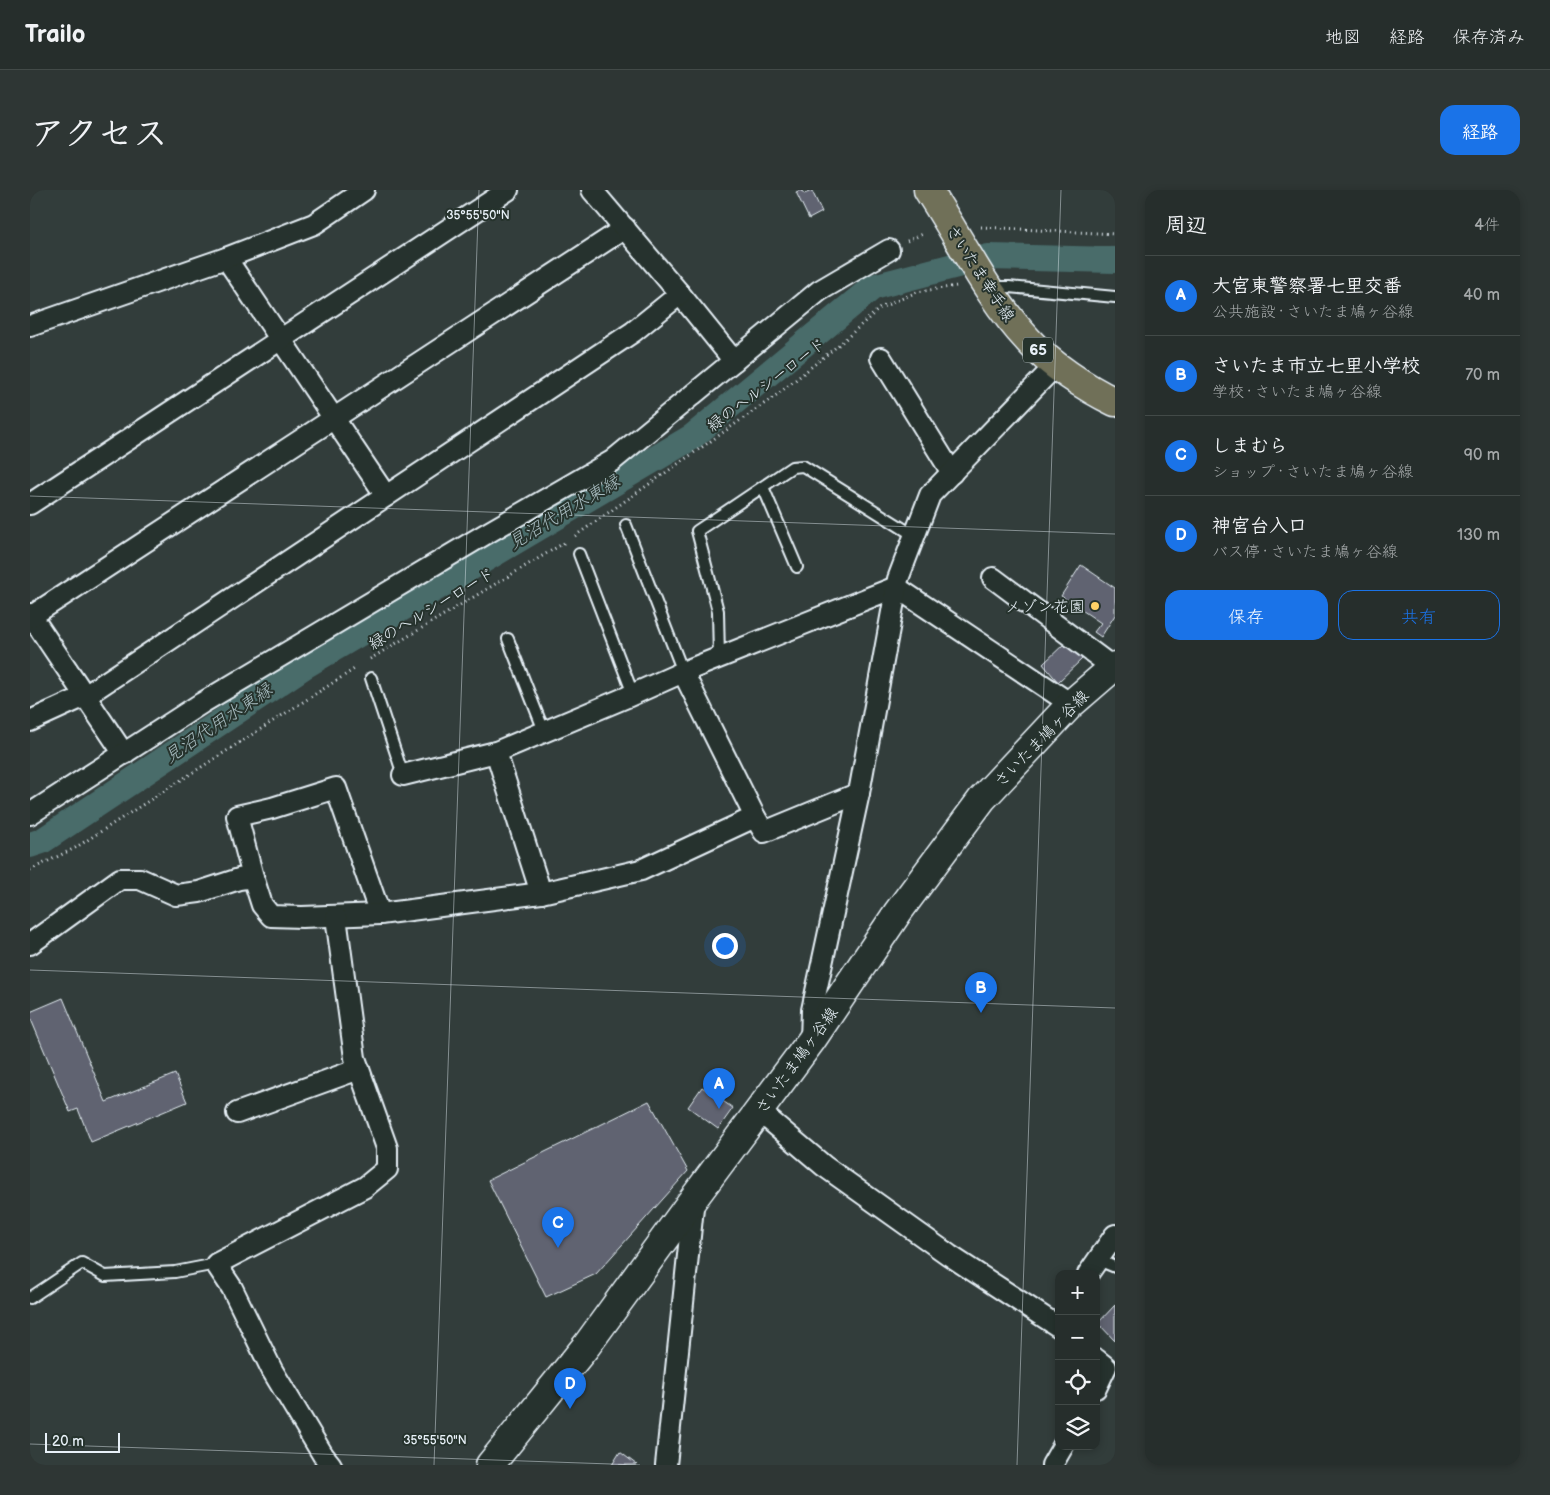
<!DOCTYPE html>
<html lang="ja">
<meta charset="utf-8">
<style>
:root{--surface:#262e2c;--page:#2e3634;--text:#f1f3f6;--muted:#a4a8a9;--line:#424a48;--accent:#1a73e8}
body{margin:0;font-family:"Balsamiq Sans","Klee One",sans-serif;background:var(--page);color:var(--text)}
.controls{position:absolute;right:15px;bottom:15px;display:grid;overflow:hidden;border-radius:10px;box-shadow:0 2px 8px #0003}
.controls button{width:45px;height:45px;display:grid;place-items:center;padding:0;border:0;border-bottom:1px solid var(--line);background:var(--surface);color:var(--text);font:25px sans-serif}
.scale{position:absolute;left:15px;bottom:12px;width:75px;box-sizing:border-box;padding-left:5px;border:2px solid #e8f1f8;border-top:0;font-size:14px;line-height:18px;white-space:nowrap;color:#e8f1f8;-webkit-text-stroke:4px #26332d;paint-order:stroke}
.you{position:absolute;left:694px;top:755px;width:18px;height:18px;margin:-12px;border:4px solid #fff;border-radius:50%;background:#1a73e8;box-shadow:0 0 0 8px #1a73e833}
.badge{display:grid;place-items:center;width:32px;height:32px;border-radius:50%;background:var(--accent);color:#fff;font-size:16px;font-weight:700}
.pin{position:absolute;translate:-50% -41px;filter:drop-shadow(0 1px 2px #0008)}
.pin::after{content:'';position:absolute;top:26px;width:18px;height:15px;background:inherit;clip-path:polygon(0 0,100% 0,50% 100%)}
.list{margin:0;padding:0;list-style:none}
h2{display:flex;justify-content:space-between;align-items:center;height:65px;margin:0;padding:0 20px;font-size:21px}
h2 small{font-size:16px;font-weight:400;color:var(--muted)}
.list li{display:grid;grid-template-columns:32px 1fr auto;gap:15px;align-items:center;box-sizing:border-box;height:80px;padding:0 20px;border-top:1px solid var(--line)}
.list b{display:block;font-size:19px;white-space:nowrap}
.list p{margin:0;font-size:16px;white-space:nowrap;color:var(--muted)}
.list em{font-size:16px;font-style:normal;color:var(--muted)}
.actions{display:flex;gap:10px;padding:15px 20px}
.actions a{flex:1;padding:11px 0;border:1px solid var(--accent);border-radius:15px;text-align:center;font-size:18px;color:var(--accent)}
.actions .main{background:var(--accent);color:#fff}
.icon{flex:none;width:28px;height:28px;fill:none;stroke:currentColor;stroke-width:2;stroke-linecap:round;stroke-linejoin:round}
.map{position:relative;flex:none;width:1085px;height:1275px;overflow:hidden;border-radius:15px}
header{display:flex;align-items:center;gap:30px;box-sizing:border-box;height:70px;padding:0 25px;background:var(--surface);border-bottom:1px solid var(--line)}
header strong{font-size:24px}
nav{display:flex;gap:28px;margin-inline-start:auto;font-size:18px}
.intro{display:flex;align-items:center;justify-content:space-between;box-sizing:border-box;height:120px;padding:0 30px}
h1{margin:0;font-size:35px}
.button{padding:12px 22px;border-radius:15px;background:var(--accent);color:#fff;font-size:18px;font-weight:700}
main{display:flex;gap:30px;padding:0 30px}
aside{flex:1;background:var(--surface);border-radius:15px;box-shadow:0 2px 8px #0003}
.map>svg:first-child{display:block}
.lines{fill:none;stroke-linecap:round;stroke-linejoin:round}
.canal{stroke:#486c6b;stroke-width:26}
.building{fill:#616471;stroke:#e8f1f8}
.lane-casing{stroke:#e8f1f8;stroke-width:14}
.street-casing{stroke:#e8f1f8;stroke-width:24}
.secondary-casing{stroke:#e8f1f8;stroke-width:31}
.primary-casing{stroke:#e8f1f8;stroke-width:31}
.path{stroke:#e8f1f8;stroke-width:3;stroke-dasharray:1 4;stroke-linecap:butt}
.lane{stroke:#26332d;stroke-width:10}
.street{stroke:#26332d;stroke-width:20}
.secondary{stroke:#26332d;stroke-width:28}
.primary{stroke:#706f59;stroke-width:28}
.ticks{fill:none;stroke:#e8f1f8;stroke-width:1;stroke-opacity:0.45}
.poi-dot{fill:#ffd166;stroke:#26332d;stroke-width:2}
.labels{text-anchor:middle;stroke-width:4;stroke-linejoin:round;paint-order:stroke}
.shield{fill:#26332d;stroke:#aeb8bb;stroke-width:1}
.shield-label{font-size:15px;font-weight:bold;fill:#e8f1f8}
.street-label{font-size:16px;fill:#e8f1f8;stroke:#26332d}
.poi-label{font-size:16px;fill:#e8f1f8;stroke:#26332d;text-anchor:end}
.water-label{font-size:18px;font-style:italic;fill:#a8bcc0;stroke:#26332d}
.ticks-label{font-size:12px;text-anchor:middle;fill:#e8f1f8;stroke:#26332d;stroke-width:4;stroke-linejoin:round;paint-order:stroke}
</style>
<header>
<strong>Trailo</strong>
<nav><a>地図</a><a>経路</a><a>保存済み</a></nav>
</header>
<div class="intro"><h1>アクセス</h1><a class="button">経路</a></div>
<main>
<div class="map">
<svg width="1085" height="1275" viewBox="0 0 1085 1275">
<rect width="100%" height="100%" fill="#323d3b"/>
<filter id="ink" filterUnits="userSpaceOnUse"><feTurbulence type="fractalNoise" baseFrequency=".02" numOctaves="2"/><feDisplacementMap in="SourceGraphic" scale="10" xChannelSelector="R" yChannelSelector="G"/><feConvolveMatrix kernelMatrix="1 2 1 2 8 2 1 2 1" color-interpolation-filters="sRGB"/></filter>
<g filter="url(#ink)">
<g class="lines">
<path class="canal" d="M0 655 12 651 276 475 662 247 843 97 958 67 1085 70"/>
</g>
<g class="building">
<path d="M771 0H772L774 4 782 1 792 22 779 29 766 2Z"/>
<path d="M1051 375 1085 398V425L1071 447 1064 442 1071 433 1031 406Z"/>
<path d="M1036 452 1052 469 1028 492 1013 474Z"/>
<path d="M33 808 76 912 145 884 157 912 61 952 48 919 40 922 0 827V822Z"/>
<path d="M672 897 703 918 688 939 658 917Z"/>
<path d="M619 911 658 981 566 1084 516 1107 458 990Z"/>
<path d="M1085 1115V1151L1068 1133Z"/>
<path d="M590 1262 607 1275H582Z"/>
</g>
<g class="lines">
<g class="lane-casing">
<g id="lane">
<path d="M961 97H979L1085 107"/>
<path d="M733 297 767 377"/>
<path d="M596 335 653 482"/>
<path d="M549 364 603 504"/>
<path d="M478 449 514 541"/>
<path d="M689 468 688 421 667 341 762 277 773 276 885 346"/>
<path d="M341 488 373 585"/>
<path d="M1068 1070 1085 1077"/>
<path d="M0 1108 52 1073 75 1086 145 1082 186 1074"/>
</g>
</g>
<g class="street-casing">
<g id="street">
<path d="M196 68 356 306"/>
<path d="M650 104 704 171"/>
<path d="M0 136 196 68 284 34 334 0"/>
<path d="M851 168 922 283"/>
<path d="M0 314 478 0"/>
<path d="M963 388 1085 479"/>
<path d="M0 424 94 564"/>
<path d="M0 427 595 38"/>
<path d="M653 482 725 627 734 642 829 603"/>
<path d="M0 531 55 506 603 142 650 104 562 0"/>
<path d="M466 562 511 703"/>
<path d="M373 585 466 562 597 507 653 482 866 397 1041 514"/>
<path d="M0 624 172 513 454 345 582 271 789 101 859 60"/>
<path d="M223 687 207 626 242 618 306 598 350 724"/>
<path d="M0 754 90 689H110L146 705 169 702 209 689 223 687 232 715 241 726 272 727 350 724 511 703 611 680 725 627"/>
<path d="M781 851 782 820 829 603 868 389 900 305 1026 175"/>
<path d="M729 921 794 976 919 1065 1029 1137"/>
<path d="M207 923 329 879"/>
<path d="M1058 1084 1085 1045"/>
<path d="M1066 1169 1076 1177 1066 1198"/>
<path d="M301 1275 293 1265 242 1180 202 1098 186 1074 335 997 357 979V958L325 868 306 727"/>
<path d="M636 1275 664 1008"/>
<path d="M1022 1275 1033 1256"/>
</g>
</g>
<g class="secondary-casing">
<path id="secondary" d="M460 1275 557 1155 664 1008 781 851 868 722 952 609 1041 514 1085 476"/>
</g>
<g class="primary-casing">
<path id="primary" d="M898 0C931 50 957 106 998 150 1019 174 1056 198 1085 212"/>
</g>
<g class="path">
<path d="M951 37 1085 44"/>
<path d="M877 51 895 43"/>
<path d="M545 346 748 204 811 153 850 118 887 102 927 96"/>
<path d="M340 469 534 353"/>
<path d="M0 680 45 658 326 478"/>
</g>
<use href="#lane" class="lane"/>
<use href="#street" class="street"/>
<use href="#secondary" class="secondary"/>
<use href="#primary" class="primary"/>
</g>
</g>
<path class="ticks" d="M0 306 1085 344M0 780 1085 818M0 1254 610 1275M404 1275 449 0M987 1275 1031 0"/>
<circle class="poi-dot" cx="1065" cy="416" r="5"/>
<g class="labels">
<rect class="shield" x="993" y="147.5" width="30" height="25" rx="4"/>
<g class="shield-label">
<text x="1008" y="165">65</text>
</g>
<g class="street-label">
<text transform="translate(951 83) rotate(57)" y="6">さいたま幸手線</text>
<text transform="translate(736 194) rotate(-37)" y="6">緑のヘルシーロード</text>
<text transform="translate(401 418) rotate(-31)" y="6">緑のヘルシーロード</text>
<text transform="translate(1011 548) rotate(-46)" y="6">さいたま鳩ヶ谷線</text>
<text transform="translate(766 870) rotate(-54)" y="6">さいたま鳩ヶ谷線</text>
</g>
<g class="poi-label">
<text x="1055" y="422">メゾン花園</text>
</g>
<g class="water-label">
<text transform="translate(534 322) rotate(-31)" y="6">見沼代用水東縁</text>
<text transform="translate(188 533) rotate(-34)" y="6">見沼代用水東縁</text>
</g>
</g>
<g class="ticks-label">
<text x="448" y="29">35°55'50"N</text>
<text x="405" y="1254">35°55'50"N</text>
</g>
</svg>
<div class="controls">
<button>+</button>
<button>−</button>
<button><svg class="icon" aria-label="locate" viewBox="0 0 24 24"><circle cx="12" cy="12" r="6"/><path d="M12 2v4M12 18v4M2 12h4M18 12h4"/></svg></button>
<button><svg class="icon" aria-label="layers" viewBox="0 0 24 24"><path d="M12 4l9 5-9 5-9-5zM3 14l9 5 9-5"/></svg></button>
</div>
<div class="scale">20 m</div>
<div class="you"></div>
<div class="pin badge" style="left:689px;top:919px">A</div>
<div class="pin badge" style="left:951px;top:823px">B</div>
<div class="pin badge" style="left:528px;top:1058px">C</div>
<div class="pin badge" style="left:540px;top:1219px">D</div>
</div>
<aside>
<h2>周辺<small>4件</small></h2>
<ul class="list">
<li><span class="badge">A</span><div><b>大宮東警察署七里交番</b><p>公共施設 · さいたま鳩ヶ谷線</p></div><em>40 m</em></li>
<li><span class="badge">B</span><div><b>さいたま市立七里小学校</b><p>学校 · さいたま鳩ヶ谷線</p></div><em>70 m</em></li>
<li><span class="badge">C</span><div><b>しまむら</b><p>ショップ · さいたま鳩ヶ谷線</p></div><em>90 m</em></li>
<li><span class="badge">D</span><div><b>神宮台入口</b><p>バス停 · さいたま鳩ヶ谷線</p></div><em>130 m</em></li>
</ul>
<div class="actions"><a class="main">保存</a><a>共有</a></div>
</aside>
</main>
